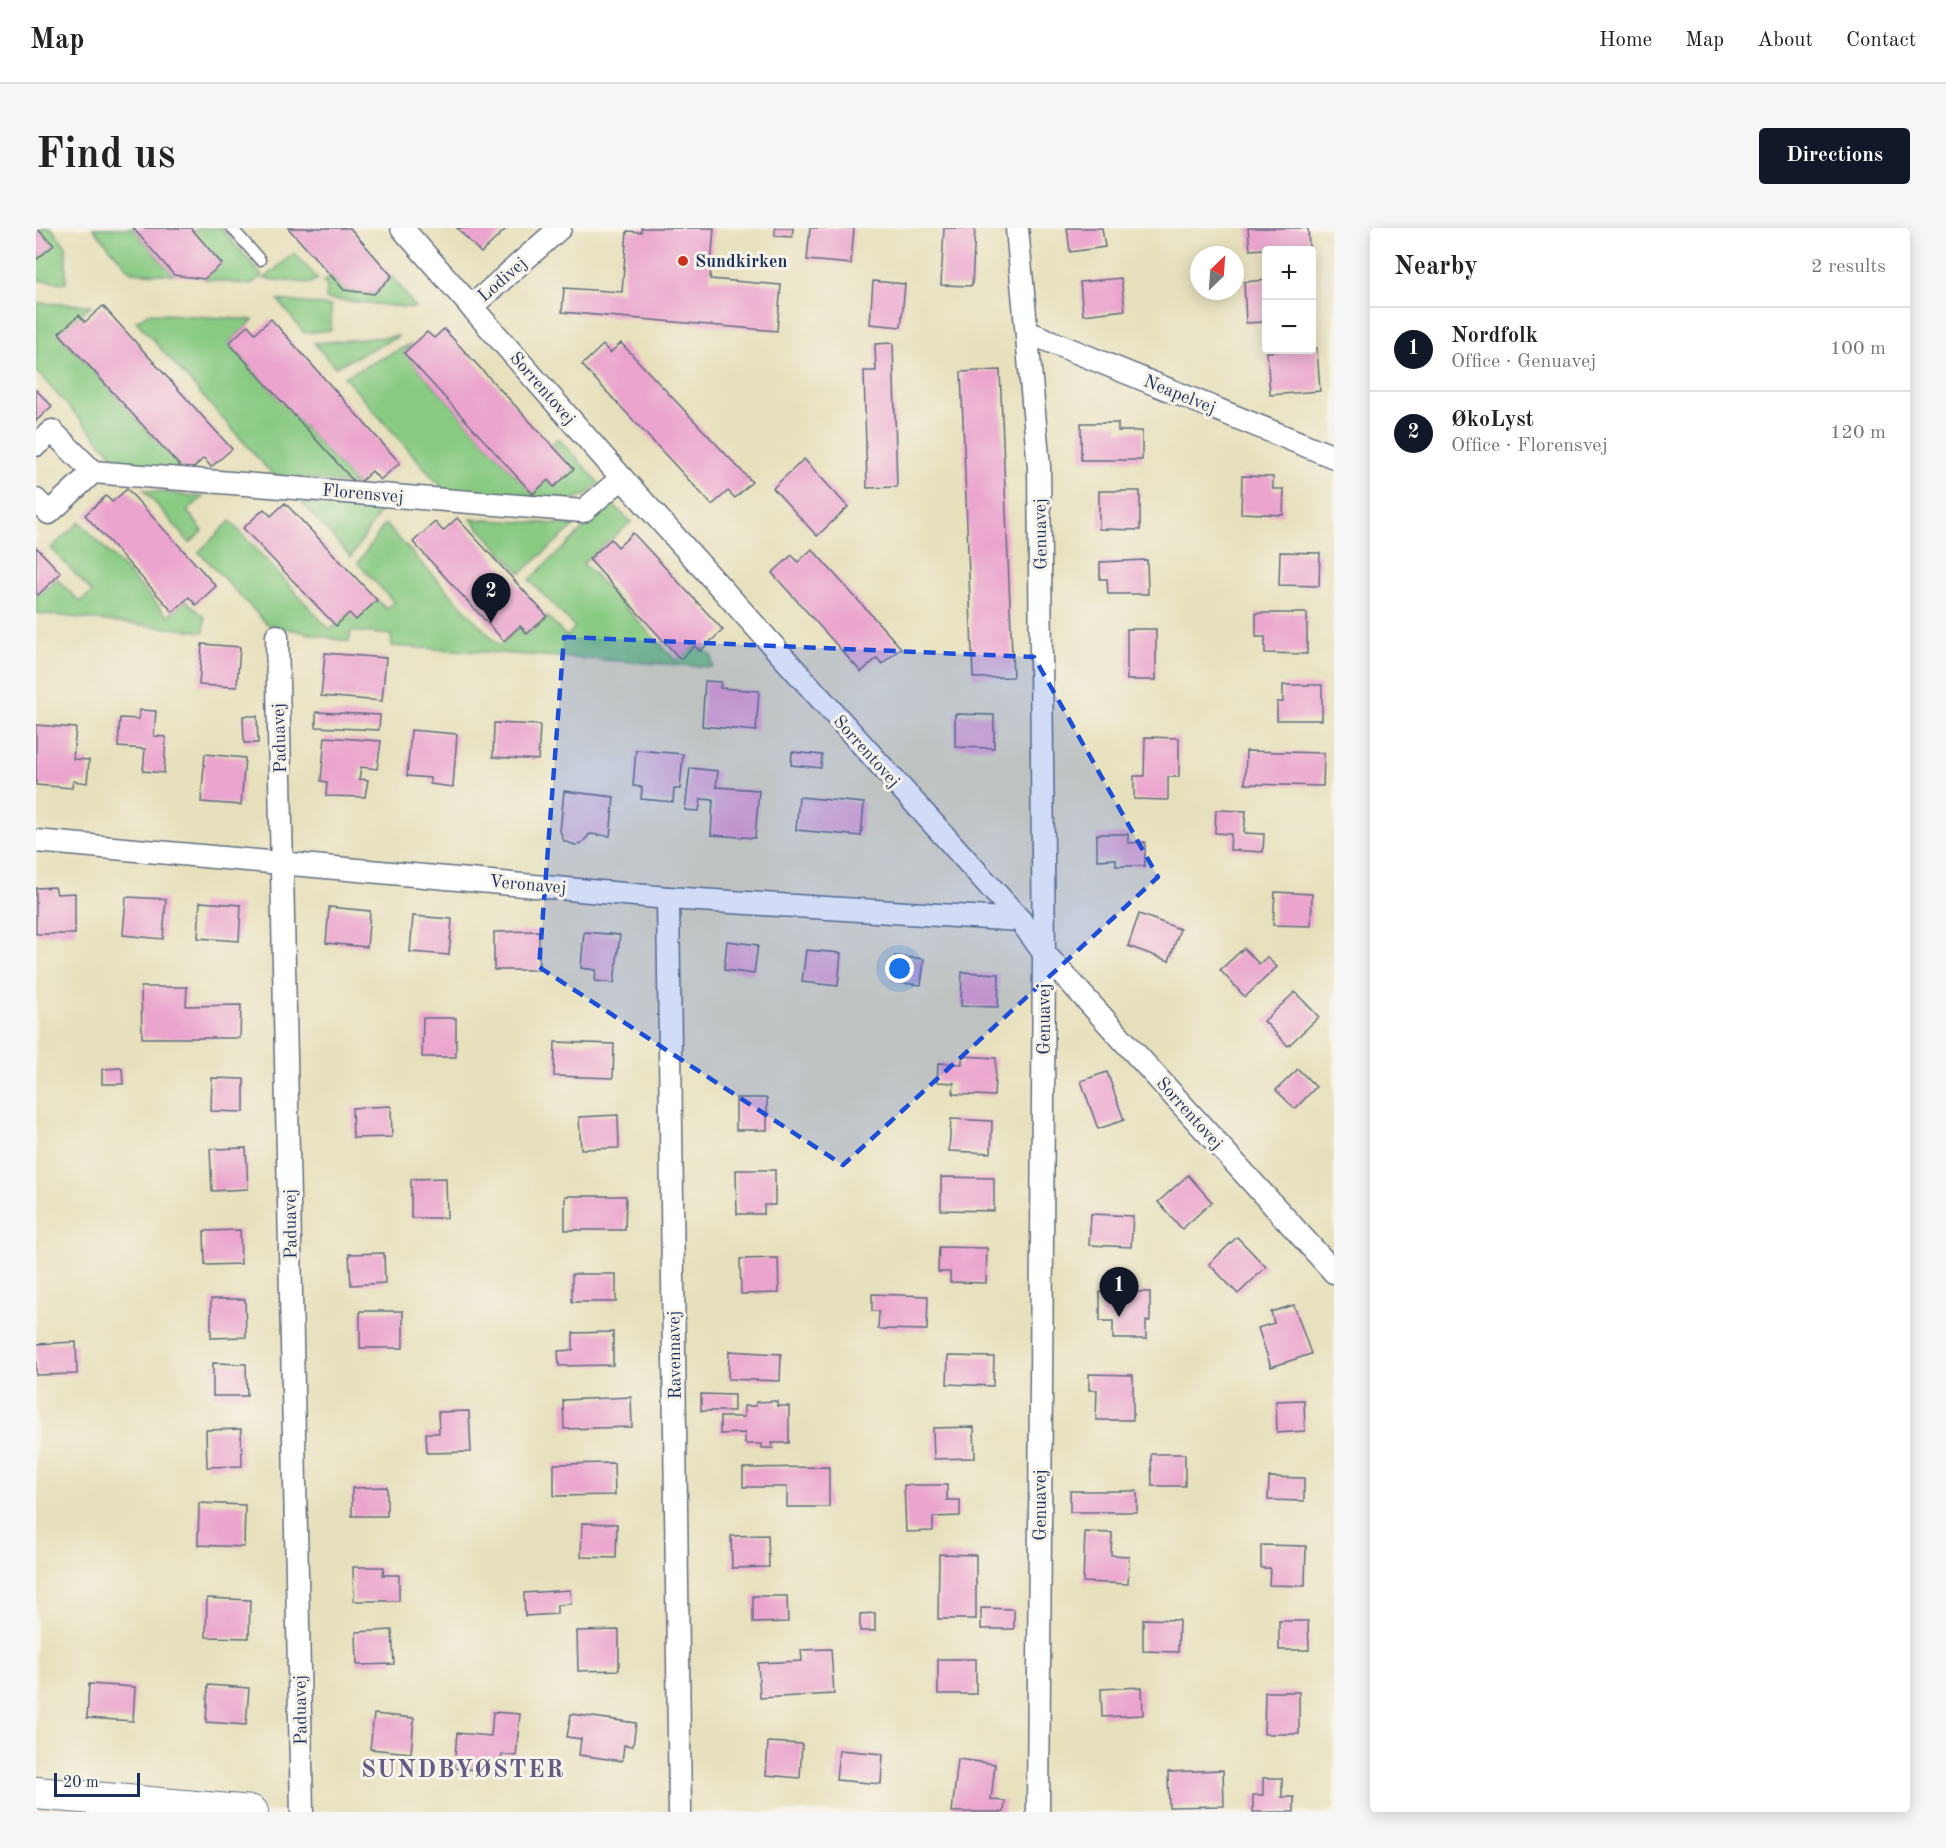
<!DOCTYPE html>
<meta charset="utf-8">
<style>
:root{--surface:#fff;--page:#f6f6f6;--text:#222;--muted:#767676;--line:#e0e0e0;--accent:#111827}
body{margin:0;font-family:"Old Standard TT",serif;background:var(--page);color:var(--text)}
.controls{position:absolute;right:18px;top:18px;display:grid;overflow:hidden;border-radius:6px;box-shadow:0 3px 15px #0003}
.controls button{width:54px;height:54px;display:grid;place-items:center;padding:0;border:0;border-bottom:2px solid var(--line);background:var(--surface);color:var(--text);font:30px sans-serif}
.compass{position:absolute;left:1154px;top:18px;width:54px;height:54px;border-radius:50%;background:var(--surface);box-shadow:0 3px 15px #0003;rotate:25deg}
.scale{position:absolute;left:18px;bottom:15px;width:86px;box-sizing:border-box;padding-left:6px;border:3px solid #1b2f5e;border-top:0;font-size:16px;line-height:21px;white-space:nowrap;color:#1b2f5e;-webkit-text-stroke:4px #f7f3e8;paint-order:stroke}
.you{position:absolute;left:864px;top:741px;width:21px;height:21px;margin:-15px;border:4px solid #fff;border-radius:50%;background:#1a73e8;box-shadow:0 0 0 9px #1a73e833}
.badge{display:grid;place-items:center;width:39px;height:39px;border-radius:50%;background:var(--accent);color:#fff;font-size:20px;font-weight:700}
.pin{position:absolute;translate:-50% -50px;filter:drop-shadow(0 2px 3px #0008)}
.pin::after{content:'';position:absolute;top:32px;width:21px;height:18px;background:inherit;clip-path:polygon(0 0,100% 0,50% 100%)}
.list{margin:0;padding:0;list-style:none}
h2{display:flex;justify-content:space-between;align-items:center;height:78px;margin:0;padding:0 24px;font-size:26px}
h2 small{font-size:20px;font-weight:400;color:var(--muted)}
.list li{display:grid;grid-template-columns:39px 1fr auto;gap:18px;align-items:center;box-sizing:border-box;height:84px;padding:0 24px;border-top:2px solid var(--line)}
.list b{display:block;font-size:22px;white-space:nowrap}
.list p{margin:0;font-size:20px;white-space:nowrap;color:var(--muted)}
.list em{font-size:20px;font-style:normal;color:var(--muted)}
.map{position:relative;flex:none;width:1298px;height:1584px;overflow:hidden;border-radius:6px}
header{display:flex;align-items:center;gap:36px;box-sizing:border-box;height:84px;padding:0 30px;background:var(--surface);border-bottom:2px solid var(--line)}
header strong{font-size:28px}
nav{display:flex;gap:33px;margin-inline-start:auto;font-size:21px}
.intro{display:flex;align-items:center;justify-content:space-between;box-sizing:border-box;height:144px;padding:0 36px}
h1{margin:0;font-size:42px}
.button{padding:15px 27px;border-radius:6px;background:var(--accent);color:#fff;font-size:21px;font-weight:700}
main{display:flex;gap:36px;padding:0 36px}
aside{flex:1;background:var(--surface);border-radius:6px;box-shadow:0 3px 15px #0003}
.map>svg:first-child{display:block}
.garden{fill:#88ca82;stroke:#527c70;stroke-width:1.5}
.building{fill:#eba4cd}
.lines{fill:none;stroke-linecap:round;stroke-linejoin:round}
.lane-casing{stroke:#626d7f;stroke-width:13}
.street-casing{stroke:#626d7f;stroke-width:25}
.secondary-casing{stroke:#626d7f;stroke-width:34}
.lane{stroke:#fff;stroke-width:10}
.street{stroke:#fff;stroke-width:22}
.secondary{stroke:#fff;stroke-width:32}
.marked{fill:#1d4ed8;fill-opacity:0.2;stroke:#1d4ed8;stroke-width:4.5;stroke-dasharray:12 8;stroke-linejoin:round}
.poi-dot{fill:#c8321e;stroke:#f7f3e8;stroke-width:2}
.labels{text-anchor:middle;stroke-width:6;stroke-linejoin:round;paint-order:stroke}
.poi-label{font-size:18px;font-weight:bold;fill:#1b2f5e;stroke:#f7f3e8;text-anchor:start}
.street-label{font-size:18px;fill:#1b2f5e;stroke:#f7f3e8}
.district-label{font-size:24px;font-weight:bold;letter-spacing:1.5px;fill:#645885;stroke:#f7f3e8}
</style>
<header>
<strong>Map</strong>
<nav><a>Home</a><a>Map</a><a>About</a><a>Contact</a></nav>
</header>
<div class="intro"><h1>Find us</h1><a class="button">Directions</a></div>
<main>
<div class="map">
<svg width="1298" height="1584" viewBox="0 0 1298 1584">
<rect width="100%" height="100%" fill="#f7f3e8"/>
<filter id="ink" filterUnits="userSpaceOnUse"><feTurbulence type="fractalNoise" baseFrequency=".0167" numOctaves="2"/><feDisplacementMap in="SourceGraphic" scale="12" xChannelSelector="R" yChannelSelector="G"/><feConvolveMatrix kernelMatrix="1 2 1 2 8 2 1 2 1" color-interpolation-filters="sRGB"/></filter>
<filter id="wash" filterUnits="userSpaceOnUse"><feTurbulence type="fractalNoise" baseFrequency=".008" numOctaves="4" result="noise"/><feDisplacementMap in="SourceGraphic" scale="24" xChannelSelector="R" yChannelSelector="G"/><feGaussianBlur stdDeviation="1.35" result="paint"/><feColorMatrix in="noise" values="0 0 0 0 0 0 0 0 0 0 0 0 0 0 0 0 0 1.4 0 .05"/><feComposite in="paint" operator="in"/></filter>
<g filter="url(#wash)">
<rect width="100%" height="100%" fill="#e7e0bc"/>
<g class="garden">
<path d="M7 0H15L30 18V55L0 52V32L17 17 4 2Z"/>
<path d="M57 0H97L138 47 95 44Z"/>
<path d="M162 0H185L226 48 214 57 168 51 158 4Z"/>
<path d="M258 25 282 51 274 55 228 51Z"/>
<path d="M295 48 309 62 338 66 356 48 380 80 290 71 291 59 287 54Z"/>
<path d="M242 72 295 78V102L268 105Z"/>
<path d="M0 75 55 77 23 106 151 246 84 235 0 143Z"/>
<path d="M114 85 217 92 193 115 321 257 237 247 100 93Z"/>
<path d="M363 108 299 139 278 115Z"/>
<path d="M375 116 368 125 497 266 512 252 518 259 537 241 515 216 522 210 563 255 550 267 534 272 409 263 308 149Z"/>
<path d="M108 262 167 269 151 283 167 303 154 315Z"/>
<path d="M266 275 346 281 315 329Z"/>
<path d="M575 275 595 294 547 335 640 433 659 418 664 423 668 420 676 429V439L356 418 355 407 315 403 313 414 231 396 163 324 194 293 294 402 313 385 341 372 350 381 358 374 322 335 349 296 463 418 484 398 491 406 511 388 531 409 539 399 493 352Z"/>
<path d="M435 291 539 297 485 345Z"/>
<path d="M44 294 132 388 150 372 169 390 168 404 0 385V365L2 366 20 350 44 374 56 364 15 320Z"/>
</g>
<g id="blocks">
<g class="building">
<path d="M0 0 18 17 0 32Z"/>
<path d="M97 0H155L186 36 168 51 138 47Z"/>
<path d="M252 0H314L356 48 338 66 308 62Z"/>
<path d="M421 0H471L445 25Z"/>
<path d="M605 0H678L674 51 745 57 741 103 526 84 528 60 586 64 591 3 605 4Z"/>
<path d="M739 0H757L756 9 739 8Z"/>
<path d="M774 0H818L815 36 771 32Z"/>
<path d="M908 0H939L936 58 905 57Z"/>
<path d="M1031 0H1066L1069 19 1034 24Z"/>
<path d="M1212 0H1272L1273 20H1264L1265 22H1243V20L1214 22Z"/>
<path d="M1085 50 1089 82 1047 87 1044 54Z"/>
<path d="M1230 52V94L1210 95 1208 54Z"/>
<path d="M837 53 869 56 865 99 834 96Z"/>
<path d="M67 78 196 221 175 239 168 230 151 246 23 105 43 87 49 94Z"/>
<path d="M235 91 364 235 344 252 336 243 321 257 193 115 212 97 219 105Z"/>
<path d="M408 101 538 241 518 259 512 252 497 266 368 125 391 104 398 110Z"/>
<path d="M585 115 716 254 699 270 692 263 676 277 546 137 567 117 574 125Z"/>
<path d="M857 115 861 259 831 260 828 143H840L839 116Z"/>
<path d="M1281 120 1284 163 1234 167 1231 124Z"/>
<path d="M964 142 977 449 937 450 925 144Z"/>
<path d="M0 162 16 178 0 193Z"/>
<path d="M1045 195H1082V203H1106V232H1045Z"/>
<path d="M768 231 812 279 781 308 737 260Z"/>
<path d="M1206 248 1237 249V261H1248L1247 287 1205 285Z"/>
<path d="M91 261 180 358 160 377 153 369 137 384 49 287 70 268 76 274Z"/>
<path d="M1063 263H1104V302L1063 301Z"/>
<path d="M249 275 341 372 320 392 313 385 300 398 207 300 228 281 235 288Z"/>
<path d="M421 290 511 388 491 406 484 398 468 413 377 314 399 294 407 303Z"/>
<path d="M597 305 687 402 664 423 659 418 644 431 553 331 575 311 582 319Z"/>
<path d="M0 319 25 345 2 367 0 365Z"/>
<path d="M776 321 865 420 846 436 841 430 825 444 736 345 756 327 762 334Z"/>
<path d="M1244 324 1284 325 1283 358 1243 357Z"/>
<path d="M1111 332 1112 366H1072L1071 351H1064V334Z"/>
<path d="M1220 385H1271V426L1229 425V409H1220Z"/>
<rect x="1091" y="401" width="29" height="51"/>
<path d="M166 416 204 419 201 459 163 457Z"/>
<path d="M289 425 350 430 346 473 285 468Z"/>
<path d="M669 453 685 454 684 460 723 463 720 503 666 498Z"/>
<path d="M1247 457H1286V492H1241V474H1247Z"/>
<path d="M104 482 120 483 118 508 130 509 128 545 107 543 109 521 82 519 84 490 103 491Z"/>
<path d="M280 484 344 487 343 502 280 499Z"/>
<path d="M919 486 958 487V520L919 519Z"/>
<path d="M207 488H221L222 515H208Z"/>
<path d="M458 495 504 497 502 532 457 529Z"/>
<path d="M0 497 40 500 37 531 53 532 51 555 37 553 36 560 0 557Z"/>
<path d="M375 502 421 506 417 559 394 556V550L371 548Z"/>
<path d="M289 509 345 513 341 541 325 539 323 551 332 552 329 569 290 568 291 554 285 553Z"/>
<path d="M1109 509 1143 510V549H1132V572L1098 571V548H1108Z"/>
<path d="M600 522 647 526 644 561H638L637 574 605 571 606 559 597 558Z"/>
<path d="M1210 523 1288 525 1287 558 1209 556Z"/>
<path d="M756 524 786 527 785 540 755 537Z"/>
<path d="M169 526 209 530 205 577 165 574Z"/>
<path d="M654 540 682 543 680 559 723 562 719 610 675 607 677 572 665 571 663 583 649 582Z"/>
<path d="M528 563 578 569 574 608 554 606 545 616 539 617 528 613 524 603Z"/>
<path d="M763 569 828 575 825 608 760 602Z"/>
<path d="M1180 582 1210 583 1208 605 1228 606 1227 624 1194 622 1195 606 1179 605Z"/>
<path d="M1061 606H1092V615L1109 614V638H1080V631L1061 632Z"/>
<path d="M19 659 21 666 39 665V706H0V660Z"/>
<path d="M1239 664 1276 666 1275 698 1237 697Z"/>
<path d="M90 669 130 671 127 711 87 707Z"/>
<path d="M164 674 205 677 203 713 162 710Z"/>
<path d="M293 679 334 683 331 719 290 715Z"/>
<path d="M1103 686 1144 701 1133 733 1092 718Z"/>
<path d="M377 688 416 691 413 727 374 724Z"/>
<path d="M503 703V742H458V704Z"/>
<path d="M548 704 584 707 578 755 559 753 560 742 545 740Z"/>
<path d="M691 713 722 717 718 746 688 742Z"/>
<path d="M1208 720 1223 736 1231 729 1241 739 1209 769 1184 742Z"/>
<path d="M770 722 805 725 802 758 766 754Z"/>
<path d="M859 728 888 731 885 757 856 754Z"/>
<path d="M926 744 963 746 962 779 925 778Z"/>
<path d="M105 759H151L150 778 205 777 204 810H106Z"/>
<path d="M1259 764 1283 789 1252 818 1228 793Z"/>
<path d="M387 790H420V829H386Z"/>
<path d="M519 814 578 816 577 850 518 848Z"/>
<path d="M926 828 960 830 958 868 917 866 918 855 901 854 902 835 926 836Z"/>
<path d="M86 840 87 856H66V841Z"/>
<path d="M1262 841 1280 859 1259 881 1240 862Z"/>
<path d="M1071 844 1088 892 1062 901 1045 853Z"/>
<path d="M176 850 208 851V884L175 883Z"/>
<rect x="700" y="870" width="31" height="32"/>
<path d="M355 878 356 909 317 910 316 880Z"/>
<path d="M582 887 583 920 545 921 543 889Z"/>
<path d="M915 891 956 893 955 925 913 923Z"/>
<path d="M210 920 212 961 176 963 174 921Z"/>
<path d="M700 942H739V977H728V986H701Z"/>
<path d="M1152 947 1176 974 1146 1001 1122 974Z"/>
<path d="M905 949 958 950V983L905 982Z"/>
<path d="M410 950 411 990H375V951Z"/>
<path d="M529 968H590L589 1002H529Z"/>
<path d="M1055 986 1097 988 1095 1019 1053 1017Z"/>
<path d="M204 1002 205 1036 169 1037 168 1003Z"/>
<path d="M1201 1009 1230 1039 1202 1066 1173 1036Z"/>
<path d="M903 1019 951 1020 950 1055 914 1054V1044H902Z"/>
<path d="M348 1025 349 1055 315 1057 313 1026Z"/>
<path d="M742 1030 743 1065 705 1066 704 1031Z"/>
<rect x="536" y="1046" width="44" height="28"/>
<path d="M1064 1064H1114V1093H1110V1111H1077V1093H1064Z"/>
<path d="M836 1066 892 1068 891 1102 842 1101 843 1083H836Z"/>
<path d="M175 1071H209L210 1109 175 1110Z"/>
<path d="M1258 1077 1275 1126 1235 1139 1222 1100 1238 1095 1235 1084Z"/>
<rect x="324" y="1083" width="43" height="37"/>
<path d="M577 1104V1137L523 1138 522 1123 537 1122V1105Z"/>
<path d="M40 1114 41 1146 0 1147V1116Z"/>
<path d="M693 1123 745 1126 744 1153 692 1151Z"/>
<path d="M912 1128 958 1129 957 1158 911 1156Z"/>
<path d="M177 1135 210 1136 211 1168H177Z"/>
<path d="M1053 1146 1097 1147V1192H1060L1061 1162H1053Z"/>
<path d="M665 1166 698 1167V1183H665Z"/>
<path d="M595 1169 596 1199 528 1201 527 1172Z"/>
<path d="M1268 1172 1269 1203 1241 1205 1240 1173Z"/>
<path d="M741 1173V1178H753V1215H736L737 1220H726V1216H709V1205L684 1206V1189H708V1178H720V1174Z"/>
<path d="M433 1183 435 1224 391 1225 390 1205H403L402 1184Z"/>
<path d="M938 1199 939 1230 898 1231 897 1200Z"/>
<path d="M205 1201 206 1238 171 1239 170 1202Z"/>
<path d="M1115 1226H1149V1258H1116Z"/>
<path d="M578 1235 579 1267 518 1268V1236Z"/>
<path d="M793 1239V1279H751V1259H707V1240Z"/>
<path d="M1233 1249 1268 1250V1273L1232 1272Z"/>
<path d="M868 1257H911V1272H924V1288L897 1289V1303L870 1304Z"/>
<path d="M351 1259V1288H316V1260Z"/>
<rect x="1034" y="1263" width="67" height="21"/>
<path d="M163 1275 209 1277 208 1319 162 1317Z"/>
<path d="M546 1295 581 1296 580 1330 545 1329Z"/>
<path d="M1049 1304 1076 1305 1075 1327 1093 1328 1092 1356 1047 1354Z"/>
<path d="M732 1307 733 1339 696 1340 695 1308Z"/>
<path d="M1225 1317 1270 1318 1269 1358 1233 1357 1234 1340H1225Z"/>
<path d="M903 1326 940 1327V1391H902Z"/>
<path d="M317 1339H348L347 1347H363V1373H318Z"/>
<path d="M534 1362 535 1376 521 1377V1386L489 1388 488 1365Z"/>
<path d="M717 1368H751L752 1394 717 1395Z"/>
<path d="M171 1370 214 1372 213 1410 170 1409Z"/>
<path d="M945 1380 978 1381V1401H945Z"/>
<path d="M839 1385V1403H824V1386Z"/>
<path d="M1107 1391 1143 1392 1142 1424 1107 1423Z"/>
<path d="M1243 1393H1272L1273 1422H1243Z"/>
<path d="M356 1402 358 1436 321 1437 320 1404Z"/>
<path d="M583 1402V1442L542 1443 541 1403Z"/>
<path d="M795 1421 798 1466 724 1470 722 1435 766 1433 765 1422Z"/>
<rect x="902" y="1431" width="38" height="35"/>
<path d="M53 1456 99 1459 97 1493 51 1490Z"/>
<path d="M172 1457 213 1460 210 1497 170 1494Z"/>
<path d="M1106 1459 1107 1487 1066 1489 1065 1461Z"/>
<path d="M1229 1464H1263V1506H1228Z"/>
<path d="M457 1484 484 1486 480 1528 466 1526 464 1540 456 1539V1543L418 1540 421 1505 455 1508Z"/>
<path d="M338 1486 378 1490 375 1525 334 1521Z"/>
<path d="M535 1486 600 1495 597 1518 588 1517 586 1533 543 1527 545 1511 531 1509Z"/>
<path d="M732 1514 766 1516 764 1550 730 1547Z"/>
<path d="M803 1522 847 1526 845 1556 800 1552Z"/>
<path d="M922 1531 959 1536 955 1572 969 1573 968 1584H916Z"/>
<path d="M1187 1542 1188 1578 1133 1579 1132 1544Z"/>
<path d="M1227 1550H1246V1569H1258V1584H1217V1567H1227Z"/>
</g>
</g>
</g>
<g filter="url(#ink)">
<use href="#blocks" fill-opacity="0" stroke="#626d7f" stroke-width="1.5"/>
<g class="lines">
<g class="lane-casing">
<path id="lane" d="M196 0 224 32"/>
</g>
<g class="street-casing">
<g id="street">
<path d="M366 0 586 250 984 692 1008 725 1298 1044"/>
<path d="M981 0 1003 239 1008 725 1002 1584"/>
<path d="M435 79 524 0"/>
<path d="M991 104 1298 229"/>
<path d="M0 217 16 203 57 244 13 285 0 272"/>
<path d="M57 244 547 283 586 250"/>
<path d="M241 408 266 1584"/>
<path d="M0 613 632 670 984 692"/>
<path d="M632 670 644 1584"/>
</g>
</g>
<g class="secondary-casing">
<path id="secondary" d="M0 1565 216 1584"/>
</g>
<use href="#lane" class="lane"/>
<use href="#street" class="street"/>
<use href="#secondary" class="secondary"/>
</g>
</g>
<path class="marked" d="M528 409 998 429 1122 649 807 937 503 739Z"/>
<circle class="poi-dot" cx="647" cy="33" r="6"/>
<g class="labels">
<g class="poi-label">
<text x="659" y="39">Sundkirken</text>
</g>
<g class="street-label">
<text transform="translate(466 51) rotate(-41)" y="6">Lodivej</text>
<text transform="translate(507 160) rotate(49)" y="6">Sorrentovej</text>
<text transform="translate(1144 166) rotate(22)" y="6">Neapelvej</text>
<text transform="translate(327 265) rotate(5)" y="6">Florensvej</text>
<text transform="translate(1004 306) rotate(-91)" y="6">Genuavej</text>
<text transform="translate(243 510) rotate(-92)" y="6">Paduavej</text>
<text transform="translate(831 523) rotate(48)" y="6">Sorrentovej</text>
<text transform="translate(492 656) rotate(5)" y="6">Veronavej</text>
<text transform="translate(1008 791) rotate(-90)" y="6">Genuavej</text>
<text transform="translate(1154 885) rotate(48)" y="6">Sorrentovej</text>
<text transform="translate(254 996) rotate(-91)" y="6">Paduavej</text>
<text transform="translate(638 1127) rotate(-91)" y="6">Ravennavej</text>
<text transform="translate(1004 1277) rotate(-90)" y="6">Genuavej</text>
<text transform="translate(264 1482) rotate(-91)" y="6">Paduavej</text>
</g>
<g class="district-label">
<text x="427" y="1549">SUNDBYØSTER</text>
</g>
</g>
</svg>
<div class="controls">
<button>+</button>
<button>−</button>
</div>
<svg class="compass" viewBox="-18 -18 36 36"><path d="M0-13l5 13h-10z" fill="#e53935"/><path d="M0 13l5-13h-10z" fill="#767676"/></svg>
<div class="scale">20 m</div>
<div class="you"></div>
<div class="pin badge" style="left:1083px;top:1089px">1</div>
<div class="pin badge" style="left:455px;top:395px">2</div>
</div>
<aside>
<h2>Nearby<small>2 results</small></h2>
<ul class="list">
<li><span class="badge">1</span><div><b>Nordfolk</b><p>Office · Genuavej</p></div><em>100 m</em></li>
<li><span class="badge">2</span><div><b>ØkoLyst</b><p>Office · Florensvej</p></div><em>120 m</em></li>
</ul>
</aside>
</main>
